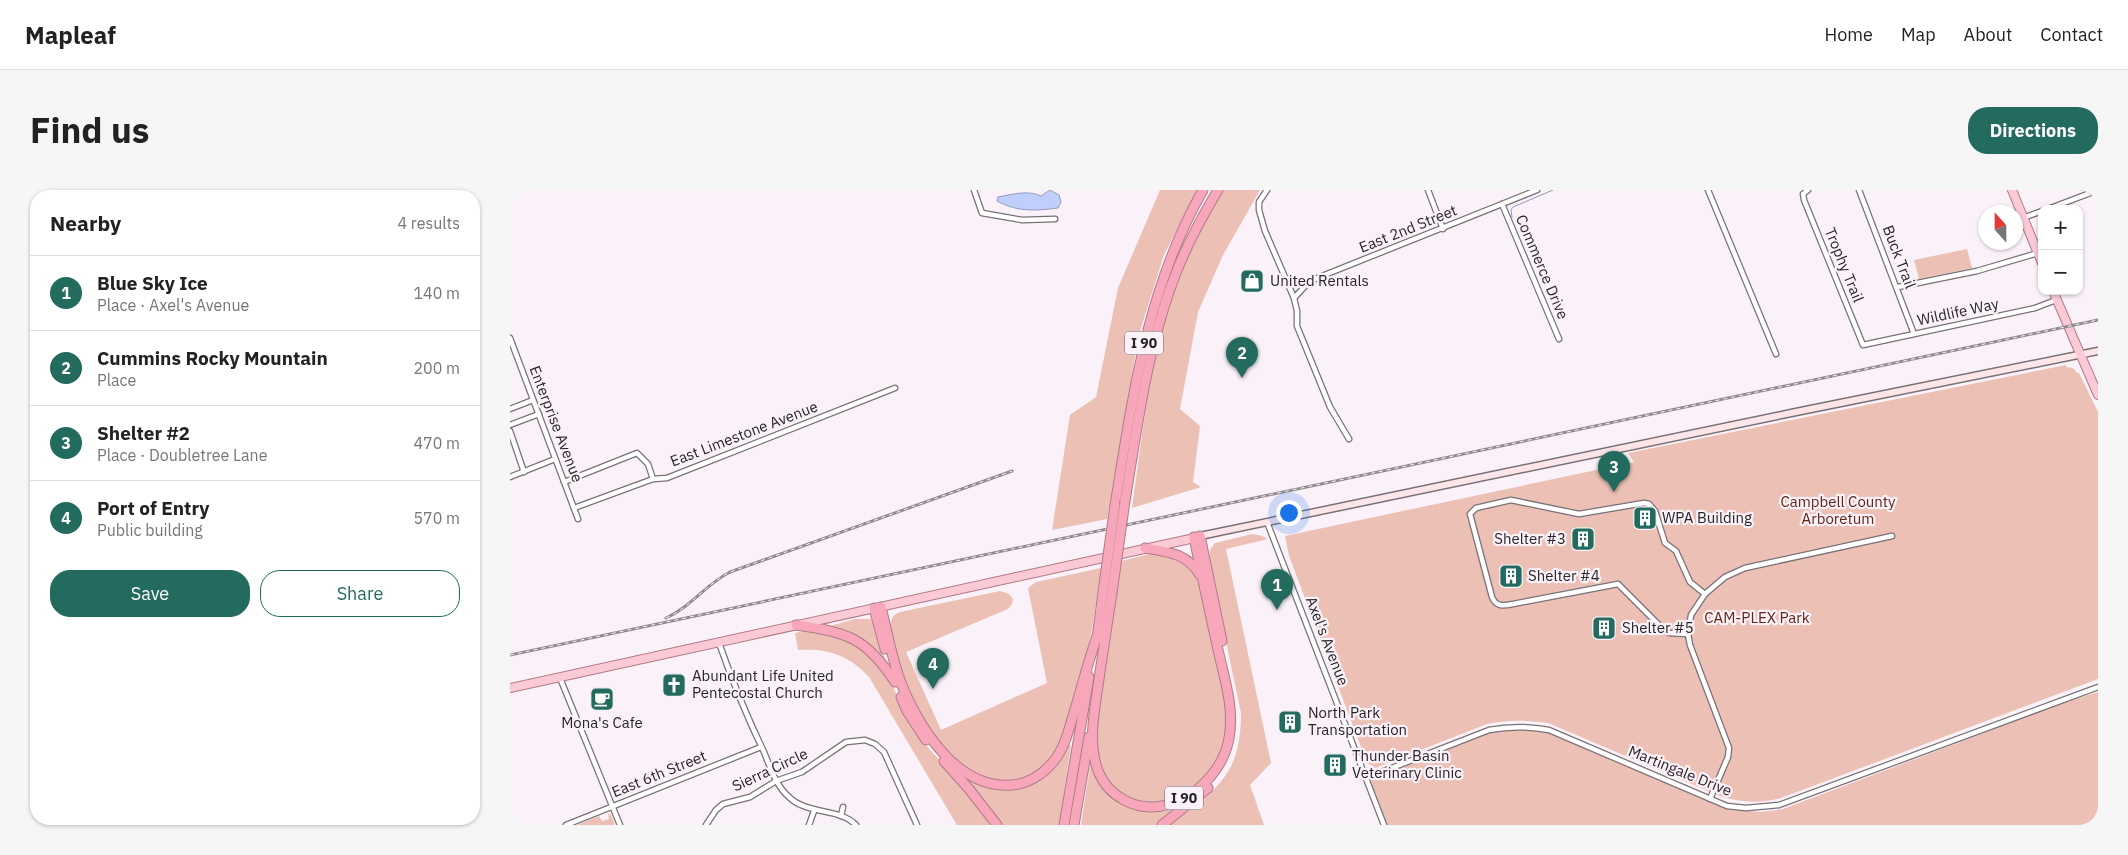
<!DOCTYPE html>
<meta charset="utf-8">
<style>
:root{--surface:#fff;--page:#f6f6f6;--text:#222;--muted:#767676;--line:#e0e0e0;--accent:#236a5f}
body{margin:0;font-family:"IBM Plex Sans",sans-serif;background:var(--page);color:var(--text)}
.controls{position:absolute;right:15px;top:15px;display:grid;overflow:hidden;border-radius:10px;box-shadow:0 1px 4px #0004}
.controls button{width:45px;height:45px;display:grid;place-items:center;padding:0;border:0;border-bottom:1px solid var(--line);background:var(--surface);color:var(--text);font:25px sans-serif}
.compass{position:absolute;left:1468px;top:15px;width:45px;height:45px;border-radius:50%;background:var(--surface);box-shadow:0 1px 4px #0004;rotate:339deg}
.you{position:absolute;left:778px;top:322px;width:18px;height:18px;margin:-12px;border:4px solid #fff;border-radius:50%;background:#1a73e8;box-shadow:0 0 0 8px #1a73e833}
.badge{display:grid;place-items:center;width:32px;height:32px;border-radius:50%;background:var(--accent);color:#fff;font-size:16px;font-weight:700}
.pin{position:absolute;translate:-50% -41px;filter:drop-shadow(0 1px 2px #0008)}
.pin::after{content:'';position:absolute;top:26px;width:18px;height:15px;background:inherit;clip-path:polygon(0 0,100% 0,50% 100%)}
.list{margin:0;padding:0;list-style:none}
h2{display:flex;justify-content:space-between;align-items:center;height:65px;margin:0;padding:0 20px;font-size:21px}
h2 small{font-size:16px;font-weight:400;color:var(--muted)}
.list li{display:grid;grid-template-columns:32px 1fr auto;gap:15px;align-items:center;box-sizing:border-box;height:75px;padding:0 20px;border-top:1px solid var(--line)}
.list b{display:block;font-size:19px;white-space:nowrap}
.list p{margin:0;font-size:16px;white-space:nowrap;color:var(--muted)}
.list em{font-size:16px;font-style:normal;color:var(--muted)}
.actions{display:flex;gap:10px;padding:15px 20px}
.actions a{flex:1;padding:11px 0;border:1px solid var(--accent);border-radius:20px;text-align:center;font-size:18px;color:var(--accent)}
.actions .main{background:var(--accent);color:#fff}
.map{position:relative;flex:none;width:1588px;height:635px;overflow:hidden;border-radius:20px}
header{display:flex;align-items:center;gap:30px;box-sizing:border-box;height:70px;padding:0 25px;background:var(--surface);border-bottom:1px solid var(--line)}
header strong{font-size:24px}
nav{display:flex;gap:28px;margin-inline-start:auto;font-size:18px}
.intro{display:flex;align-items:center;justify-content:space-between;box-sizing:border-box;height:120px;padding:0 30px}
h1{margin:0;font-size:35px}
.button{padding:12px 22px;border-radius:20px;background:var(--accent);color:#fff;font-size:18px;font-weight:700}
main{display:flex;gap:30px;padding:0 30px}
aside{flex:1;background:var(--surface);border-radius:20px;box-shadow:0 1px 4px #0004}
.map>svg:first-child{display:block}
.green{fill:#ecc0b5}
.water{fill:#c0cefc;stroke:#929bbc}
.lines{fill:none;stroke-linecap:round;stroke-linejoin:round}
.stream{stroke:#929bbc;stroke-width:1}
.street-casing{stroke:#787176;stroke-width:7}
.secondary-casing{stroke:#787176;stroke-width:9}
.primary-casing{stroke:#af7a87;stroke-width:10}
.highway-casing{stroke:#af7a87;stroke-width:11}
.street{stroke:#fff;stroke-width:4.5}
.secondary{stroke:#fde5ea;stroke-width:6}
.primary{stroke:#fbcad6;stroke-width:8}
.highway{stroke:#f8a7ba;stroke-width:9}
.rail-casing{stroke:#908b8f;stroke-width:3}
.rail{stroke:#faf2f8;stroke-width:1;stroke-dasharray:4;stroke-linecap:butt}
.highway-bridge-casing{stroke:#af7a87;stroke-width:11;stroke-linecap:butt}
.highway-bridge{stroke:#f8a7ba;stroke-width:9}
.labels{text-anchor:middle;stroke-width:4.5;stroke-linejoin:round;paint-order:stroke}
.shield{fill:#faf2f8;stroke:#666266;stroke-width:1}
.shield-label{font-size:14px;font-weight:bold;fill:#272527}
.street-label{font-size:15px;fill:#272527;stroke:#faf2f8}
.poi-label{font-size:15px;fill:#272527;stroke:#faf2f8;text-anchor:start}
.park-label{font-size:15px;fill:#632415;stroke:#faf2f8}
</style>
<header>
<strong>Mapleaf</strong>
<nav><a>Home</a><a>Map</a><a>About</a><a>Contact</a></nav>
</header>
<div class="intro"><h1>Find us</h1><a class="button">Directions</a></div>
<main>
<aside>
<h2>Nearby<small>4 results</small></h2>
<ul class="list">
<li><span class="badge">1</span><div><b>Blue Sky Ice</b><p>Place · Axel's Avenue</p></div><em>140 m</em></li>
<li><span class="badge">2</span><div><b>Cummins Rocky Mountain</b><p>Place</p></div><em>200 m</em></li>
<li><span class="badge">3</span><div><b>Shelter #2</b><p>Place · Doubletree Lane</p></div><em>470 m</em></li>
<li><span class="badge">4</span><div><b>Port of Entry</b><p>Public building</p></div><em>570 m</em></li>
</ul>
<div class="actions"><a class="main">Save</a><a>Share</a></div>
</aside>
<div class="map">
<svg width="1588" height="635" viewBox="0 0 1588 635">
<rect width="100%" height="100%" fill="#faf2f8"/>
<g class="green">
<path d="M650 0H687L654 65 629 144 597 329 542 340 560 225 586 207 608 98Z"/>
<path d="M714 0H750L713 65 688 122 670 219 690 236 683 292 691 297 622 318C633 242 640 163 667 91 679 59 696 29 714 0Z"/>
<path d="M1457 59 1462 78 1409 89 1404 70Z"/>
<path d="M1556 175V177L1563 178 1567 183H1569L1588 222V489L1271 608C1251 614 1232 612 1212 607L1038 533C1017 530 999 530 977 534L865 578 857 573 779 366 775 346 1124 272 1118 263Z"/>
<path d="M742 344 752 346 758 349 716 359 761 573 740 595 754 635H659C706 600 731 586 731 523L699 371 700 360 705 353Z"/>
<path d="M644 363C667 367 680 370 689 393L716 514 718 532 713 559 697 587 675 604 649 614 627 613 604 600 589 577 585 538 611 371Z"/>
<path d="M591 378C585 421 568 552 535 577 521 588 510 591 493 591 458 592 430 556 413 529 402 511 377 452 381 432 382 426 385 424 390 422L490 401 499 404 503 409 502 414 498 419 396 462 431 540 537 493 518 398 526 392Z"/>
<path d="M345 429H361L377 475 320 436Z"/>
<path d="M294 441 325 444 358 461 379 486 393 522 412 551 467 611 484 635H447L359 487C339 465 317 458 288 460L285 443Z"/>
<path d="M1588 502V635H876L860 593 862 589 980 543C1000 540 1017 539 1038 543L1216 619 1251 622 1273 619 1554 513Z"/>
<path d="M561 555 549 635H491L484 623 447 582C468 593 498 608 521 594 530 588 547 565 555 556Z"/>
<path d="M582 563 596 597 633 620 646 621 661 619 662 624 647 635H571Z"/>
<path d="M98 623 101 625 105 635H67L89 626 92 631 99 629Z"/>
</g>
<path class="water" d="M540 0 549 5 551 12 548 18C525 21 507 22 487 11L488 7C503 4 519 0 531 6Z"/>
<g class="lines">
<g class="stream">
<path d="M1571 0H1573"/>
<path d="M1585 8 1588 7"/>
<path d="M1002 27 1001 20 1003 17 1043 0"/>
</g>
<g class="street-casing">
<g id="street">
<path d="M464 0 472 23 512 30 545 29"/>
<path d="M757 0 749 12V20L755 41 784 108 787 121V136L820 217 839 249"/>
<path d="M918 0 933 39"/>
<path d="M1198 0 1266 164"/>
<path d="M1298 0 1293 4 1294 10 1353 155 1525 118 1546 110"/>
<path d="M1349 0 1404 144"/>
<path d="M992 14 1049 149"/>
<path d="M1538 19 1588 0"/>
<path d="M1513 28 1532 21"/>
<path d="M1388 97 1467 81 1528 63"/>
<path d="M784 108 797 94 807 88 1027 0"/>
<path d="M0 148 68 329"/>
<path d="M0 219 23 210"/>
<path d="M0 235 29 224"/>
<path d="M0 241 14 282"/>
<path d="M0 287 45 269"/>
<path d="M54 292 127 263 138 274 143 289"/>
<path d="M64 318 143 289 157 288 385 198"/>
<path d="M757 332 874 635"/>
<path d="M1178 444 1159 443 1154 440 1108 394 1003 414C993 416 986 417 982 407L960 324 966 318 1001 310 1069 324 1134 313 1139 314 1145 321 1155 353 1166 361 1180 392 1195 404"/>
<path d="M209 453C222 490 237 527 254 562 261 579 266 596 280 608 299 625 330 618 346 635"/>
<path d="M50 488 110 635"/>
<path d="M856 588 979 540C1000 536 1018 536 1039 540L1217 616 1236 618 1269 615 1588 497"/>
<path d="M1200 609 1218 567 1219 558 1180 455 1178 444 1181 425 1195 404 1215 387 1235 378 1382 346"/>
<path d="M331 626 333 617"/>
<path d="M56 635 251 557"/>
<path d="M196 635 206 620 213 614 240 607 266 591 292 582 336 552 355 550 365 554 374 562 407 635"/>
<path d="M299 635 304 621"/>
</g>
</g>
<g class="secondary-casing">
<path id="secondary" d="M690 346 1286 222 1588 161"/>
</g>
<g class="primary-casing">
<g id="primary">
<path d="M1502 0 1532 73"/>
<path d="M1543 101 1588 205"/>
<path d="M0 498 689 347"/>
</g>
</g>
<g class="highway-casing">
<g id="highway">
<path d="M615 311C628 232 638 152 668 78 679 51 693 25 708 0"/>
<path d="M605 315C623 205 637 98 693 0"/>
<path d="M690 346 712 451"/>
<path d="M635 358C658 362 677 363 690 385"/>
<path d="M602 403C598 430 594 456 590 482 586 514 576 552 589 583 594 595 603 604 614 610 658 634 712 592 719 548 725 517 713 485 707 455 699 419 691 383 684 347"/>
<path d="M371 417C379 448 384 482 399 511 418 550 453 599 501 595 518 594 533 584 543 572 556 557 560 534 566 516 573 491 580 467 588 443"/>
<path d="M364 418 375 459"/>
<path d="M286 435C336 442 356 447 385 492"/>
<path d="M587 448 593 402"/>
<path d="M391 507 397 521 416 550"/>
<path d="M434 571 459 599 487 635"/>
<path d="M554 635 579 487"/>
<path d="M564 635 579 547"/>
<path d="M652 635 698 598"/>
</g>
</g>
<use href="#street" class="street"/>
<use href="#secondary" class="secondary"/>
<use href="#primary" class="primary"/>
<use href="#highway" class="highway"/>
<g class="rail-casing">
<g id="rail">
<path d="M156 428C181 417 196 394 220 382L502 281"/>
<path d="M0 465 1588 130"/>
</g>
</g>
<use href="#rail" class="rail"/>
<g class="highway-bridge-casing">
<g id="highway-bridge">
<path d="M593 402 605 315"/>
<path d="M602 403 615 311"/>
</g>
</g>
<use href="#highway-bridge" class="highway-bridge"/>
</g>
<defs>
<g id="shop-square" transform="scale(1.25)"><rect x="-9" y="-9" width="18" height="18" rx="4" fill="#236a5f" stroke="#faf2f8"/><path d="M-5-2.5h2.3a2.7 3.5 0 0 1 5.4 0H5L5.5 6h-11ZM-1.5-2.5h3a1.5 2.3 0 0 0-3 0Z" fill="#fff"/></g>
<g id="building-square" transform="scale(1.25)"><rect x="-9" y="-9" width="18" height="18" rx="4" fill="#236a5f" stroke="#faf2f8"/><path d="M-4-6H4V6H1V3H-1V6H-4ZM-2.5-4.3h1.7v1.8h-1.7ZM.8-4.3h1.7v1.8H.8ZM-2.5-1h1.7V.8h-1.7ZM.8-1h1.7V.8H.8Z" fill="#fff"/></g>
<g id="church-square" transform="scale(1.25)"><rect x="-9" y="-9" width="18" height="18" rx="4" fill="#236a5f" stroke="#faf2f8"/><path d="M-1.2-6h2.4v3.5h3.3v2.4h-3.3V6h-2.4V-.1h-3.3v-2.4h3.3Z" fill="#fff"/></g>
<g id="cafe-square" transform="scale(1.25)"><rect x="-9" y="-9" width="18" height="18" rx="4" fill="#236a5f" stroke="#faf2f8"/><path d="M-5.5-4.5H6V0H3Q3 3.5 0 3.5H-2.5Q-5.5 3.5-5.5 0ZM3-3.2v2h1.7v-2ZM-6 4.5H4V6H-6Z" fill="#fff"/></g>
</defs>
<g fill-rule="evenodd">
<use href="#shop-square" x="742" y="91"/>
<use href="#building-square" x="1135" y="328"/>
<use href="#building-square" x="1073" y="349"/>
<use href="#building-square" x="1001" y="386"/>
<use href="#building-square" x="1094" y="438"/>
<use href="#church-square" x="164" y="495"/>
<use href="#cafe-square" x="92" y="509"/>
<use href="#building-square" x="780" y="532"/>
<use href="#building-square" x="825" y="575"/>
</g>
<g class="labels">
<g class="shield">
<rect x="615" y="141.5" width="38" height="23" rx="4"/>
<rect x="655" y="596.5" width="38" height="23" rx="4"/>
</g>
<g class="shield-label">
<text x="634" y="158">I 90</text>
<text x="674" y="613">I 90</text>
</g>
<g class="street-label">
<text transform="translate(898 39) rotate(-22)" y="5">East 2nd Street</text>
<text transform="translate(1389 67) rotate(69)" y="5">Buck Trail</text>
<text transform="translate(1334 75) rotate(68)" y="5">Trophy Trail</text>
<text transform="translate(1032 77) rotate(67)" y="5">Commerce Drive</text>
<text transform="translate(1448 122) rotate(-12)" y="5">Wildlife Way</text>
<text transform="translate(46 234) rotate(69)" y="5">Enterprise Avenue</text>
<text transform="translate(234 244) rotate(-21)" y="5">East Limestone Avenue</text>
<text transform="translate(817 451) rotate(69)" y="5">Axel's Avenue</text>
<text transform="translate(260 580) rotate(-25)" y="5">Sierra Circle</text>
<text transform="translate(1170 581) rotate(22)" y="5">Martingale Drive</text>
<text transform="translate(149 584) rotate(-22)" y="5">East 6th Street</text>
</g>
<g class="poi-label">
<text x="760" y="96">United Rentals</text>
<text x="1152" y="333">WPA Building</text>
<text x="1056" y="354" text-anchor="end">Shelter #3</text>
<text x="1018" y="391">Shelter #4</text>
<text x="1112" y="443">Shelter #5</text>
<text x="182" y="491">Abundant Life United<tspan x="182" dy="17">Pentecostal Church</tspan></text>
<text x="798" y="528">North Park<tspan x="798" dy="17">Transportation</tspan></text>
<text x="92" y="538" text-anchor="middle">Mona's Cafe</text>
<text x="842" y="571">Thunder Basin<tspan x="842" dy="17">Veterinary Clinic</tspan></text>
</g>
<g class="park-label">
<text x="1328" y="317">Campbell County<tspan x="1328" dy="17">Arboretum</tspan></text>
<text x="1247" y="433">CAM-PLEX Park</text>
</g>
</g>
</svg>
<div class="controls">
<button>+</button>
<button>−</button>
</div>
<svg class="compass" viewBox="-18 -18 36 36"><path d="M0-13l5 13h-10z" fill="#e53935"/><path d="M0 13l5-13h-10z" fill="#767676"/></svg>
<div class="you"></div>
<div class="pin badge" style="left:767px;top:420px">1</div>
<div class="pin badge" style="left:732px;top:188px">2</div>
<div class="pin badge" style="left:1104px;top:302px">3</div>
<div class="pin badge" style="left:423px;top:499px">4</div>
</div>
</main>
